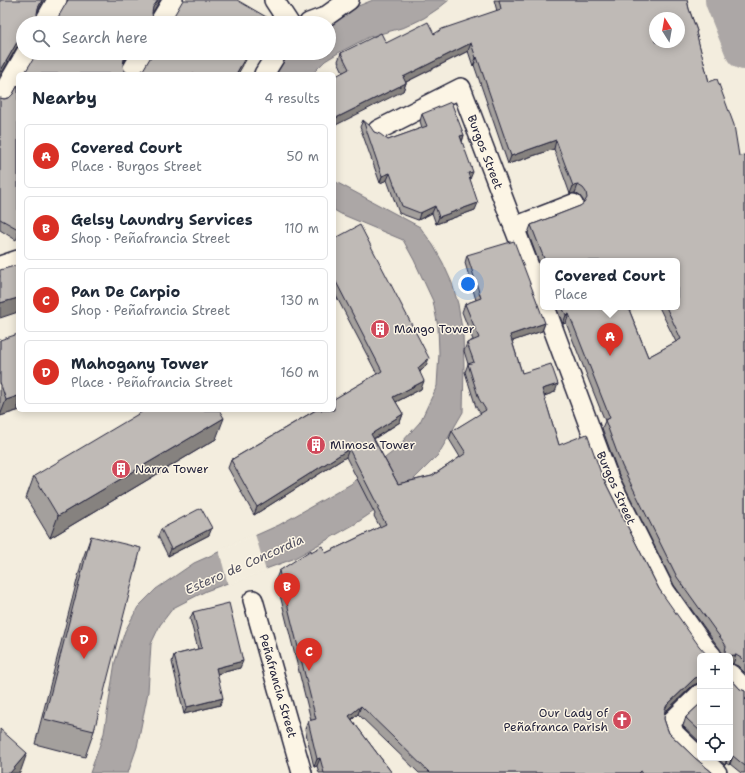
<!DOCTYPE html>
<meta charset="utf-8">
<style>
:root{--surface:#fff;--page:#f6f6f7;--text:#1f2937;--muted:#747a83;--line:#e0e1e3;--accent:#d93025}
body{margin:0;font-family:"Shantell Sans",sans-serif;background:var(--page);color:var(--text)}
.controls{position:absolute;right:12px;bottom:12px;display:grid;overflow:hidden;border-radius:6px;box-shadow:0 2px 10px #0003}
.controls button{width:36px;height:36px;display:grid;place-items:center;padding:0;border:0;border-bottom:1px solid var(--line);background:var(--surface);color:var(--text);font:20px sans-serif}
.compass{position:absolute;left:649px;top:12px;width:36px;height:36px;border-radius:50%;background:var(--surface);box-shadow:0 2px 10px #0003;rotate:349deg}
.you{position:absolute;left:468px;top:284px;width:14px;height:14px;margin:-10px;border:3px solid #fff;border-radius:50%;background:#1a73e8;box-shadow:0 0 0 6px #1a73e833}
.badge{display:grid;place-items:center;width:26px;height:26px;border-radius:50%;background:var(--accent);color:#fff;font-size:13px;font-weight:700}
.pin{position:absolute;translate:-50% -33px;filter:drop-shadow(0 1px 2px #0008)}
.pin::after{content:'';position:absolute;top:21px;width:14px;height:12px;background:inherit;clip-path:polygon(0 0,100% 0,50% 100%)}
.popup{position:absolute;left:540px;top:258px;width:140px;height:52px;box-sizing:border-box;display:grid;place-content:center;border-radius:6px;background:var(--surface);filter:drop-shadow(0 1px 3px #0005);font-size:13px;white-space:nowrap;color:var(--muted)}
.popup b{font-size:15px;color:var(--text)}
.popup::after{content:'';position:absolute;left:50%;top:100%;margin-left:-8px;border:8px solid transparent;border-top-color:var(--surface)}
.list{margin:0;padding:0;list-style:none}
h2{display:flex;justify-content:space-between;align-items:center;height:52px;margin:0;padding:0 16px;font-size:17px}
h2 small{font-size:13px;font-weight:400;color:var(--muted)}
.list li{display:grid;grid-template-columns:26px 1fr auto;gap:12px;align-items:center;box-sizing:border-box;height:64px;margin:0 8px 8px;padding:0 8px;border:1px solid var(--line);border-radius:6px}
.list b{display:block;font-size:15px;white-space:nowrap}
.list p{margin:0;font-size:13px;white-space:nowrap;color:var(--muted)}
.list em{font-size:13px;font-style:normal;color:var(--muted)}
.icon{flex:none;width:22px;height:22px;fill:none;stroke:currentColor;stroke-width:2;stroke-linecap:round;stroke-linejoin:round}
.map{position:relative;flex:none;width:745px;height:773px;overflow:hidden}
.search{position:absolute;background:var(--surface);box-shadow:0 2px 10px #0003;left:16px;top:16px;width:320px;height:44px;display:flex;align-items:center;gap:10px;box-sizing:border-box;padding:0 14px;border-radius:22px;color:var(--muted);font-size:15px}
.panel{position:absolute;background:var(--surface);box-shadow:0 2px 10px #0003;left:16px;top:72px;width:320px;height:340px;border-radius:6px}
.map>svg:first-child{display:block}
.water{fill:#aca7a6;stroke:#75727b}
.pier{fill:#f3edde}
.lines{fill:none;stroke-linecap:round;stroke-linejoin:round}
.river{stroke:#aca7a6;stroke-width:40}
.minor-casing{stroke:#22223b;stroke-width:22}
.minor{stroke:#fcf5e5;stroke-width:19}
.wall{fill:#a4a09d;stroke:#22223b}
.shaded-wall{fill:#86827f;stroke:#22223b}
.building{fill:#bfbab6;stroke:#22223b;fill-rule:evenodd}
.labels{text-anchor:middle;stroke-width:3;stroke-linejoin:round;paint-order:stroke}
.street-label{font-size:12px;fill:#22223b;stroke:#fcf5e5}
.poi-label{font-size:12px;fill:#22223b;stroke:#fcf5e5;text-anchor:start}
.water-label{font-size:13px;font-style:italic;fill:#525160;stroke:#fcf5e5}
</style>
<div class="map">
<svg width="745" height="773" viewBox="0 0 745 773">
<rect width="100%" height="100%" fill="#f3edde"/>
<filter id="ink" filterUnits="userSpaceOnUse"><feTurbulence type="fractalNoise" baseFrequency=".025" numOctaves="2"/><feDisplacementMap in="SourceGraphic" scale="8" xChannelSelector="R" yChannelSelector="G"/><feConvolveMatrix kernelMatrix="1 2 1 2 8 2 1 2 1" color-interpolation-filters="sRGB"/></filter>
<g filter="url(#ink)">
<g class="water">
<path d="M373 0H449L439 8 424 18 405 27 369 37 338 53 325 61 312 74H267L284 53H329V23L326 19Z"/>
<path d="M334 181 420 227 433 245 443 263 452 283 458 304 463 335 464 366 463 412 438 455 398 495 355 524 293 559 206 591 173 608 160 625 151 644 148 692 137 747 128 773H90L104 733 115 662 125 631 138 607 156 589 194 563 279 525 351 484 394 451 420 422 437 386 439 353 438 327 433 301 414 260 403 240 341 214 334 210Z"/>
</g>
<path class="pier" d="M255 534 266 571 228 585 219 550Z"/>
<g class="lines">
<path class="river" d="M725 0 745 50"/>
<g class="minor-casing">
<g id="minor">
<path d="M274 0 289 23"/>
<path d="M44 23 57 0"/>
<path d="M159 23 173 0"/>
<path d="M309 23 325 17 349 0"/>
<path d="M130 74 142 53"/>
<path d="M264 74 277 53"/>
<path d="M0 98 26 53"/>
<path d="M378 130 461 88 543 303"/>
<path d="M514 227 573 204"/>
<path d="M0 266 18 260"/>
<path d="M545 307 609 479 665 591 705 648 712 656"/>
<path d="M253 600 302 773"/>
<path d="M730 674 745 689"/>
<path d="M700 694 672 721V727L674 733 700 758"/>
<path d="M701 758 717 773"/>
</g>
</g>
<use href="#minor" class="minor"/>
</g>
<g class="wall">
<path d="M494 0H687L689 9 697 31 696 33 709 82 739 156 745 155V673L738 666 733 664H730L723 655 720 649 714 641 674 585 619 475 602 428 605 421 566 323 563 324 556 307H628L648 357 676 342 659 307H677V261H543V273L528 233 531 225 580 206 584 204 583 200 580 196 575 193 570 194 554 149 508 164 474 65 473 66 468 51 406 82V83L403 91 343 72 338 61 341 53 386 43 434 34 497 11Z"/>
<path d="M18 85V236L16 240 0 230V98L4 99 9 98 13 94Z"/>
<path d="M422 114 464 135 462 142 470 179 475 210 436 224 432 213 418 220 399 213 387 180 380 183 360 127 363 120 374 132 388 140 422 128 420 121Z"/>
<path d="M334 239 426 366 420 372 421 389 396 402 403 414 400 422 374 439 398 484 432 476 460 457 449 439 452 431 481 414 476 407 465 372 468 364 464 351 467 343 473 340 462 312 465 304 476 300 465 263 467 255 545 323 542 331 512 341 522 373 555 392 544 396 559 445 602 476 659 589 700 656V683H698L692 686 664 713V719L667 728 669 733 695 758 713 773H419L358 714 352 720 392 773H319L317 766 314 767 305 729 308 721 311 720 276 579 279 571 311 552 326 553 380 527 374 516 375 514 346 457 254 515 228 468 231 460 377 374 334 292Z"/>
<path d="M0 340 20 410 0 416Z"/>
<path d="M216 439 50 538 26 498 34 476Z"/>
<path d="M161 529 209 535 168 556 158 536Z"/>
<path d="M91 536 94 731 85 757 35 744 82 561Z"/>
<path d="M193 612 240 668 217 674 220 705 184 714 172 662 174 655 198 649 190 619Z"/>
<path d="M730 678 740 689 745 691V773H741L730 764 729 765 726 763 725 765 717 758H730Z"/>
<path d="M700 704V742L684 727 683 726 686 717Z"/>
</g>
<g class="shaded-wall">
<path d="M42 0H44L34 18 38 8Z"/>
<path d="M158 0H160L150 17 153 7Z"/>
<path d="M23 35V43H21L17 47 0 76V72L20 37Z"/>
<path d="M471 43 468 51 400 85 403 77Z"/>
<path d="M127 53H129L120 69 124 59Z"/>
<path d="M248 53H250L238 74H236Z"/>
<path d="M477 57 474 65 473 66 476 58Z"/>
<path d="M406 83 403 91 334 126V119Z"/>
<path d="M464 135 462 142 460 136Z"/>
<path d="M556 140 554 149 508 164 511 156Z"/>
<path d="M473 172 470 179 465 181 468 173Z"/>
<path d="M390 173 387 180 380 183 382 176Z"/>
<path d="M578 185 575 193 570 194 573 186Z"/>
<path d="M478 203 475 210 436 224 439 217Z"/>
<path d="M435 206 432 213 418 220 420 213Z"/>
<path d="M18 298V312L0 318V303Z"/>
<path d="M569 314 566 323 563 324 566 315Z"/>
<path d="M545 323 542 331 507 343 510 335Z"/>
<path d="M429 358 426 366 415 376 418 368Z"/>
<path d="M424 381 421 389 390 405 393 397Z"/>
<path d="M558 384 555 392 539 398 542 389Z"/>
<path d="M18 396V410H20L0 416 6 400Z"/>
<path d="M403 414 400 422 368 442 371 434Z"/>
<path d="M224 418 216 439 50 538 58 516Z"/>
<path d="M349 449 346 457 254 515 257 507Z"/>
<path d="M212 528 209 535 168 556 171 549Z"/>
<path d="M730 655H736L733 664H730V656H729Z"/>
<path d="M243 661 240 668 213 675 216 668Z"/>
<path d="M700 676V683H698L692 686 664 713 665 709 667 705 695 678Z"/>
<path d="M223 698 220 705 184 714 187 707Z"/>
<path d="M361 706 358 714 346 724 349 716Z"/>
<path d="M27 753 20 773H10Z"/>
<path d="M733 756 730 764 729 765 732 757Z"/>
<path d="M320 758 317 766 314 767 317 759Z"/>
<path d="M727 758H728L726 763 725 765Z"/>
</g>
<g class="building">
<path d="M0 0H42L38 8 37 14 38 18 42 23H44H23V35L20 37 0 72Z"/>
<path d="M68 0H158L153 7 152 13 153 19 157 22 159 23H51L53 22 57 19Z"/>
<path d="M183 0H237L268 18 265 23H167L172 19Z"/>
<path d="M499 0H687L689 9 697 31 696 32 709 82 717 79 734 125 739 156 745 155V662L741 658 736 655 722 656 725 652 726 646 723 641 717 633 677 577 622 466 605 420 610 418 569 314 566 315 562 307H628L648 357 681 339 666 307H677V261H545L531 225 580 206 584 203 587 198 586 192 583 188 578 185 573 186 556 140 511 156 477 57 476 58 471 43 403 77 406 83 334 119V77L349 69 341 53 381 33 386 43 428 22 434 34 442 29 501 9ZM655 18H679V42H655Z"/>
<path d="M37 53H127L124 59 123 65 124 70 128 73 130 74H24Z"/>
<path d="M153 53H248L236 74H138L139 73 143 70Z"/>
<path d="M18 85V229L0 219V98L4 99 9 98 13 94Z"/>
<path d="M451 102 464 135 460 136 473 172 468 173 478 203 439 217 435 206 420 213 402 206 390 173 382 176 363 120 370 126 374 132 380 134 388 140 427 126 422 114Z"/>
<path d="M360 225 429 358 418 368 424 381 393 397 403 414 371 434 398 484 432 476 466 453 452 431 486 410 479 399 468 364 474 362 467 343 479 338 465 304 481 298 467 255 514 241 545 323 510 335 522 373 551 364 558 384 542 389 559 445 587 434 602 476 659 589 699 646 708 656H700V676L695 678 667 705 665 709 664 719 667 728 669 733 695 758 713 773H644L641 771 639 773H430L361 706 349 716 392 773H324L320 758 317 759 308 721 316 719 279 571 311 550V552L322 546 326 553 386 524 377 508H379L349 449 257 507 231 460 316 410H334V399L382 371 334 278V239Z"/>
<path d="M18 265V298L0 303V270Z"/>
<path d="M18 334V396L6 400 0 382V340Z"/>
<path d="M145 410H219L224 418 58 516 34 476Z"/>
<path d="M201 508 212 528 171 549 161 529Z"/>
<path d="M91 536 141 548 94 731 44 719Z"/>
<path d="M229 603 243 661 216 668 223 698 187 707 174 655 202 648 193 612Z"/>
<path d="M730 678 740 689 745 691V766L733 756 732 757 730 755Z"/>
<path d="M700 704V731L687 719 686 717Z"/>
<path d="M0 729 27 753 10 773H0Z"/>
</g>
</g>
<defs>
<g id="building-disc" transform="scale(1)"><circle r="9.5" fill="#d1495b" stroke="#fcf5e5"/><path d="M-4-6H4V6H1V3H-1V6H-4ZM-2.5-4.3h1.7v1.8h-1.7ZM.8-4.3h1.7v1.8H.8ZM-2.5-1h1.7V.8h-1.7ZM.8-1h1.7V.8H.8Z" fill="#fff"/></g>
<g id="church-disc" transform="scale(1)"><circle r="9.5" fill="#d1495b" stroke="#fcf5e5"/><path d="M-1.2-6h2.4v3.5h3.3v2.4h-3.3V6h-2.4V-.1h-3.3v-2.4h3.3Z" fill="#fff"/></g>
</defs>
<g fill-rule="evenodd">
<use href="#building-disc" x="380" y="329"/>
<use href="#building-disc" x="316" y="445"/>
<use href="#building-disc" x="121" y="469"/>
<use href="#church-disc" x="622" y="720"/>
</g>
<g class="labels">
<g class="street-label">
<text transform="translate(485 152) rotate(69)" y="4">Burgos Street</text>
<text transform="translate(616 488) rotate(66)" y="4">Burgos Street</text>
<text transform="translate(278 686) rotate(74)" y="4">Peñafrancia Street</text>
</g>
<g class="poi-label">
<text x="394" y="333">Mango Tower</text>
<text x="330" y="449">Mimosa Tower</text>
<text x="135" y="473">Narra Tower</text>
<text x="608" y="717" text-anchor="end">Our Lady of<tspan x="608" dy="14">Peñafranca Parish</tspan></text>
</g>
<g class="water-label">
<text transform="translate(244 564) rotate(-24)" y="5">Estero de Concordia</text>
</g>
</g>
</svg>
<div class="controls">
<button>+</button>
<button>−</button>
<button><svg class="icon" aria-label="locate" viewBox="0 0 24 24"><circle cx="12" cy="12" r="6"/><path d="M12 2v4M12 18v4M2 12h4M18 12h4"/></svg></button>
</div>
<svg class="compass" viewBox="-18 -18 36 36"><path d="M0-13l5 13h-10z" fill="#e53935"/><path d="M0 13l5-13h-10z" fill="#747a83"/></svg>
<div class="you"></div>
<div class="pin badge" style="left:610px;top:356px">A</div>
<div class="popup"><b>Covered Court</b>Place</div>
<div class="pin badge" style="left:287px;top:606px">B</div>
<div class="pin badge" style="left:309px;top:671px">C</div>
<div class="pin badge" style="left:84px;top:659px">D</div>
<div class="search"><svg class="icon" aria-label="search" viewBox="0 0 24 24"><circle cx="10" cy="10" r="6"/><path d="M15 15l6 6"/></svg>Search here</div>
<section class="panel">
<h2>Nearby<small>4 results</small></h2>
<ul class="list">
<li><span class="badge">A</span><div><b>Covered Court</b><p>Place · Burgos Street</p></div><em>50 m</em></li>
<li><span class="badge">B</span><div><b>Gelsy Laundry Services</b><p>Shop · Peñafrancia Street</p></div><em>110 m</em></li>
<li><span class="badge">C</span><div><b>Pan De Carpio</b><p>Shop · Peñafrancia Street</p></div><em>130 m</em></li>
<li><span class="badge">D</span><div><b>Mahogany Tower</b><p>Place · Peñafrancia Street</p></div><em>160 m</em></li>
</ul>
</section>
</div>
